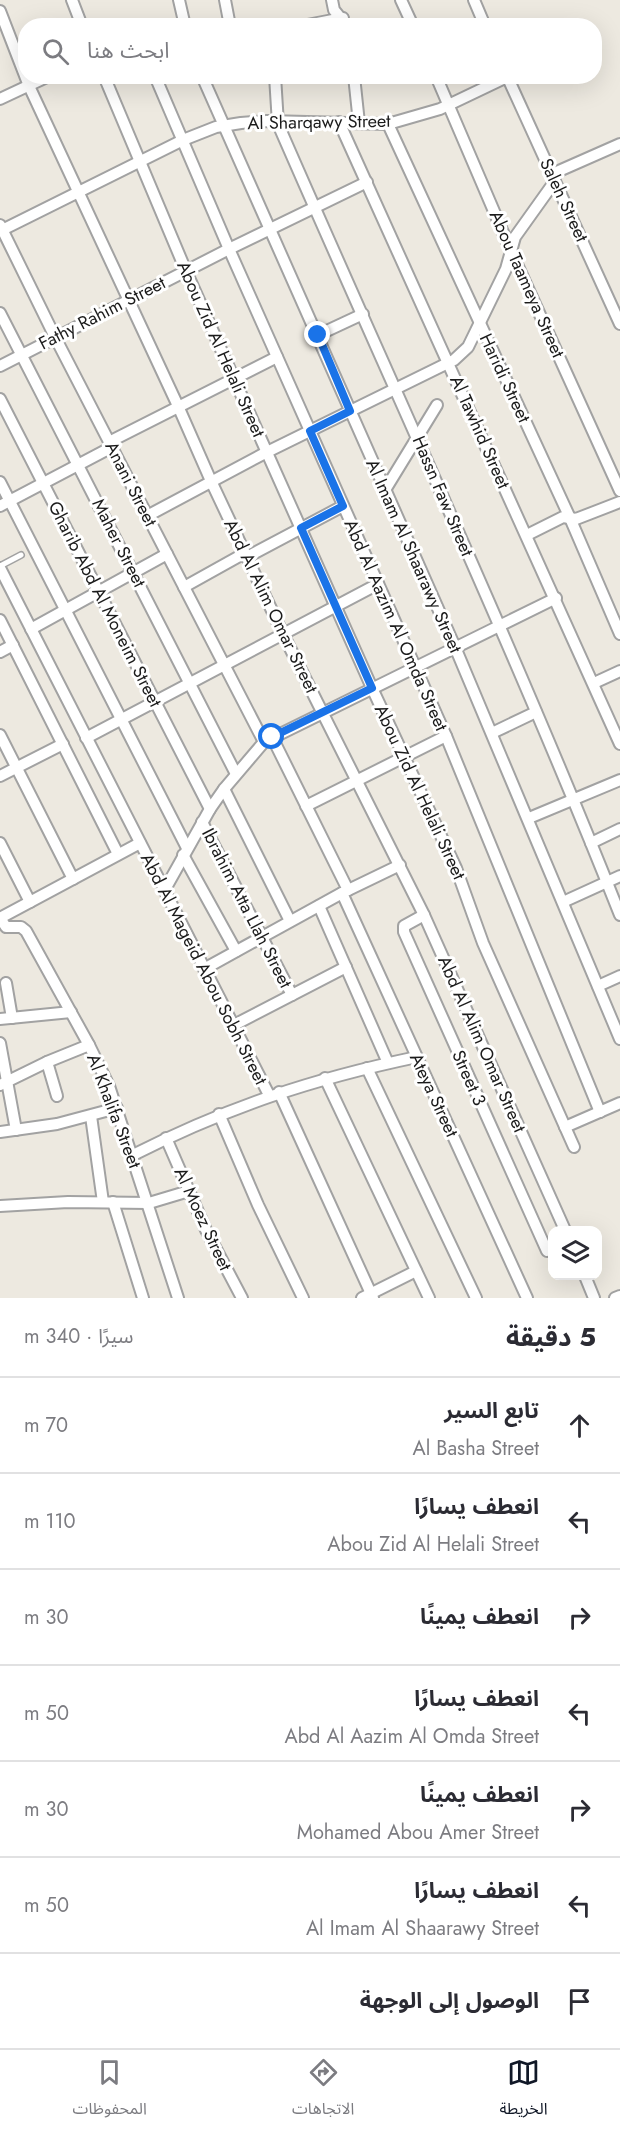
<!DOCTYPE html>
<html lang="ar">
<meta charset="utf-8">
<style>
:root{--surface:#fff;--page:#f2f2f3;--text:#2b2b33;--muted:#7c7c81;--line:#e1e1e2;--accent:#111827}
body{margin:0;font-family:Jost,"Noto Sans Arabic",sans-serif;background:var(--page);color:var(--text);direction:rtl}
.controls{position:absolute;right:18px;bottom:18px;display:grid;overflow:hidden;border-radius:12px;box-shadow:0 6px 24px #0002}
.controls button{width:54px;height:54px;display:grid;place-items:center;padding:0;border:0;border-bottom:2px solid var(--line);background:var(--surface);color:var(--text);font:30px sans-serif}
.stop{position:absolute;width:18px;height:18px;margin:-14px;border:4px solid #1a73e8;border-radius:50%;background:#fff}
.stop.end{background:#1a73e8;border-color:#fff;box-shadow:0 2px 6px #0008}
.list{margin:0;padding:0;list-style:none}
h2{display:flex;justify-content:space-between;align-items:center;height:78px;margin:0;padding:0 24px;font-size:26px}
h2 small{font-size:20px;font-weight:400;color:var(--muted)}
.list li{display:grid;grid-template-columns:39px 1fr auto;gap:18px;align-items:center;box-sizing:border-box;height:96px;padding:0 24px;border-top:2px solid var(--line)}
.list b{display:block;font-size:22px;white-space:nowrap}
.list p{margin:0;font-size:20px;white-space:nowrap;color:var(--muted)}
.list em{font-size:20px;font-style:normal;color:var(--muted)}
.icon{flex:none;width:33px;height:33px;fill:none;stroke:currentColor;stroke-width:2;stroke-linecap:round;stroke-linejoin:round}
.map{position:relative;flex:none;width:620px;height:1298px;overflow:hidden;direction:ltr}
.search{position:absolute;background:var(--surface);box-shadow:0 6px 24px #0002;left:18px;right:18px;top:18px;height:66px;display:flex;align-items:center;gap:15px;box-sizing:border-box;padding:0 21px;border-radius:24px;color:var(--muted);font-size:22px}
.sheet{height:750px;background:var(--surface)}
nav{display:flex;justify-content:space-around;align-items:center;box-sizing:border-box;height:84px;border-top:2px solid var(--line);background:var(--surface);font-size:16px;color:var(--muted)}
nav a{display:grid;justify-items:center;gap:3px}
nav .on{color:var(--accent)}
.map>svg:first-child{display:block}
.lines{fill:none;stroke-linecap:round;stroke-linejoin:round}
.service-casing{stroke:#a2a2a2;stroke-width:8}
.minor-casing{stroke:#a2a2a2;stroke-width:14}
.service{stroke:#fff;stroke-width:5}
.minor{stroke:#fff;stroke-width:10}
.route{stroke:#1a73e8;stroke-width:8}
.labels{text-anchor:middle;stroke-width:6;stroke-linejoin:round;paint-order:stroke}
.street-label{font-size:18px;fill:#1b1b1b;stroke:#fff}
</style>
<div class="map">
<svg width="620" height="1298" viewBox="0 0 620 1298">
<rect width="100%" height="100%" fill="#ede9e0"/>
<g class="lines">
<g class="service-casing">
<path id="service" d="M0 566 21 555"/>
</g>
<g class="minor-casing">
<g id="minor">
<path d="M72 0 82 26"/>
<path d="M179 0 185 26"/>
<path d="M225 0 230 26"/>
<path d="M332 0 334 10 347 26"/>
<path d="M401 0 413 26"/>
<path d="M474 0 485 26"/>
<path d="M0 11 29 86 178 406 211 481 283 634 424 915 565 1230"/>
<path d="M302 26 343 18"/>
<path d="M104 76 186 271 372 688 456 868 483 943 574 1147"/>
<path d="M155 76 229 249 446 736 600 1112"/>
<path d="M202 76 455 647 620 1039"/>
<path d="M275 76 278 124C393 388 514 648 620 915"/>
<path d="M354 76 359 123"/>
<path d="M436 76 511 251 620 491"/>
<path d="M507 76 620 324"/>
<path d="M0 99 49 76"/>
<path d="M339 122 620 744"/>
<path d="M388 124 570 518 620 634"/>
<path d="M552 174 620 144"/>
<path d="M0 225 55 337 264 742"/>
<path d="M2 230 183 140 216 127 241 123 267 121 388 124 440 109 507 77"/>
<path d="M0 313 236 774"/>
<path d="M318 335 363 314"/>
<path d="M0 366 229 249 367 182"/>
<path d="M0 399 210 809"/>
<path d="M109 442 277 357"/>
<path d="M0 482 187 848"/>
<path d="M385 490 437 405"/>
<path d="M0 506 112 447"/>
<path d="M147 516 267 452 454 360 468 347 506 269 515 237 555 181"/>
<path d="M527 535 563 517 576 519 620 502"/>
<path d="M247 557 343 506"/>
<path d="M0 568 269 1095"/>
<path d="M184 587 245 553"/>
<path d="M0 620 118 854"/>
<path d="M31 629 167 554"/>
<path d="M0 652 13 645"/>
<path d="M594 683 620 671"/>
<path d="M492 733 536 712"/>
<path d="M0 735 73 879"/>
<path d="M272 737 348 890"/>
<path d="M86 738 378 584"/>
<path d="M0 776 63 744"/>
<path d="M224 789 290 921"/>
<path d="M306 806 446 736"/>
<path d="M529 818 620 780"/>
<path d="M202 822 292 995"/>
<path d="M0 843 30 902"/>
<path d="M591 843 620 829"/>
<path d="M183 855 236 951"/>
<path d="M164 891 210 809 224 789 264 742 556 598"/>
<path d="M342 893 527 1298"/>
<path d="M563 902 620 876"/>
<path d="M319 906 388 1063"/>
<path d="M424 915 404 926V932L547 1251"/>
<path d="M0 918 6 927H21L26 931 89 1045 109 1086 178 1298"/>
<path d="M0 918 140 843"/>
<path d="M204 969 342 893 400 865"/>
<path d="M6 983 12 1018"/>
<path d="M598 986 620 976"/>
<path d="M0 1019 71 1012"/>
<path d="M234 1025 346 967"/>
<path d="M0 1043 16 1130"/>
<path d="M47 1062 57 1096"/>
<path d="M367 1068 476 1298"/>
<path d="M325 1078 429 1298"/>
<path d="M0 1085 47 1062 89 1045"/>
<path d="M279 1092 373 1298"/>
<path d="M219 1114 258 1205 303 1298"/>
<path d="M91 1116 103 1202"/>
<path d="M565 1127 620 1103"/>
<path d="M0 1132 57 1124 117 1108"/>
<path d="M166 1138 206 1230 242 1298"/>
<path d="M133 1155C228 1107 312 1079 417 1057"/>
<path d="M113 1202 143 1298"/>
<path d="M0 1206 68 1202 149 1203 189 1191"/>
<path d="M585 1276 594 1298"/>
<path d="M362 1298 416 1271"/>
<path d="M615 1298 620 1296"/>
</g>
</g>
<use href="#service" class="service"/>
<use href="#minor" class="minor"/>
</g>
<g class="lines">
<path class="route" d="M272 737 372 688 301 528 343 506 310 431 350 411 318 335"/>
</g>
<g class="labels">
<g class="street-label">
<text transform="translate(319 122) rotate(-1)" y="6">Al Sharqawy Street</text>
<text transform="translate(564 200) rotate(65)" y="6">Saleh Street</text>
<text transform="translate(527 284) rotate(66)" y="6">Abou Taameya Street</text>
<text transform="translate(102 313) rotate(-27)" y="6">Fathy Rahim Street</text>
<text transform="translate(221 349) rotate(66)" y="6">Abou Zid Al Helali Street</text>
<text transform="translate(505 378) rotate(65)" y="6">Haridi Street</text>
<text transform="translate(480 432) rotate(66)" y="6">Al Tawhid Street</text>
<text transform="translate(131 484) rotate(63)" y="6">Anani Street</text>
<text transform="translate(443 496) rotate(67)" y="6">Hassn Faw Street</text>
<text transform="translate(119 543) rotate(63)" y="6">Maher Street</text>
<text transform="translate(414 556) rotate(66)" y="6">Al Imam Al Shaarawy Street</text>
<text transform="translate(105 604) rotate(63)" y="6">Gharib Abd Al Moneim Street</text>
<text transform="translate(271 606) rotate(64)" y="6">Abd Al Alim Omar Street</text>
<text transform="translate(396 625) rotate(66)" y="6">Abd Al Aazim Al Omda Street</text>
<text transform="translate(420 792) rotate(65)" y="6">Abou Zid Al Helali Street</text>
<text transform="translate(247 908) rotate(63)" y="6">Ibrahim Atta Llah Street</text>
<text transform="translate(204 969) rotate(63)" y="6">Abd Al Mageid Abou Sobh Street</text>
<text transform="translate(482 1044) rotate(66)" y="6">Abd Al Alim Omar Street</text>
<text transform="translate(469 1078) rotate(66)" y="6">Street 3</text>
<text transform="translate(434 1095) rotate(65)" y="6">Ateya Street</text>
<text transform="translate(114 1111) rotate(69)" y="6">Al Khalifa Street</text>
<text transform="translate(203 1219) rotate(65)" y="6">Al Moez Street</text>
</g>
</g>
</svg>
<div class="controls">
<button><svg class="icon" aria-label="layers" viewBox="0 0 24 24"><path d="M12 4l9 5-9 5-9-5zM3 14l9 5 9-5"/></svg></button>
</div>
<div class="stop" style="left:272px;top:737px"></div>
<div class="stop end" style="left:318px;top:335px"></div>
<div class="search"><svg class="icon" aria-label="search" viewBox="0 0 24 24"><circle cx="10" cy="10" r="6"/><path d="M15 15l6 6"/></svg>ابحث هنا</div>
</div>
<section class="sheet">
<h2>5 دقيقة<small>سيرًا · 340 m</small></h2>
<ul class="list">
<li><svg class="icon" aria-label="ahead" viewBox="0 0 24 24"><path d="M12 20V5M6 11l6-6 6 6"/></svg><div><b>تابع السير</b><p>Al Basha Street</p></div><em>70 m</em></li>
<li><svg class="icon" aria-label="left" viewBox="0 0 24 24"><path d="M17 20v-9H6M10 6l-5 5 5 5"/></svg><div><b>انعطف يسارًا</b><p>Abou Zid Al Helali Street</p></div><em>110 m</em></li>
<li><svg class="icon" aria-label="right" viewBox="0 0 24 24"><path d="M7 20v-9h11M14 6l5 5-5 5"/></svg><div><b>انعطف يمينًا</b></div><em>30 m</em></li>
<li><svg class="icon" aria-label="left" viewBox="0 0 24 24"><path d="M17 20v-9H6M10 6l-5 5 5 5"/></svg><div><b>انعطف يسارًا</b><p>Abd Al Aazim Al Omda Street</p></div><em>50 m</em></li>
<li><svg class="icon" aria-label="right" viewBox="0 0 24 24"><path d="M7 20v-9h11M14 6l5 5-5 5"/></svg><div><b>انعطف يمينًا</b><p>Mohamed Abou Amer Street</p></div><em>30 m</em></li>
<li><svg class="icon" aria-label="left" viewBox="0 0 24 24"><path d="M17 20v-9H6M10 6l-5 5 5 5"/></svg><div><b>انعطف يسارًا</b><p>Al Imam Al Shaarawy Street</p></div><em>50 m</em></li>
<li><svg class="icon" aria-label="arrive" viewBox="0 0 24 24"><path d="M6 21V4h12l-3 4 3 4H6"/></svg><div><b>الوصول إلى الوجهة</b></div></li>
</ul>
</section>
<nav>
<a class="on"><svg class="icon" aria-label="map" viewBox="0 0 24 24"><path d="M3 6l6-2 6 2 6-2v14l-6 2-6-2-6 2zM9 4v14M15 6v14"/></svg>الخريطة</a>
<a><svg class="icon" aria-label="directions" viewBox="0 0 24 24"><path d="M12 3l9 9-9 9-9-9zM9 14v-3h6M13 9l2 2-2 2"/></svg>الاتجاهات</a>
<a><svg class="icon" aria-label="saved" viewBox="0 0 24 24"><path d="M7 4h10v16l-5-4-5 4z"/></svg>المحفوظات</a>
</nav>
